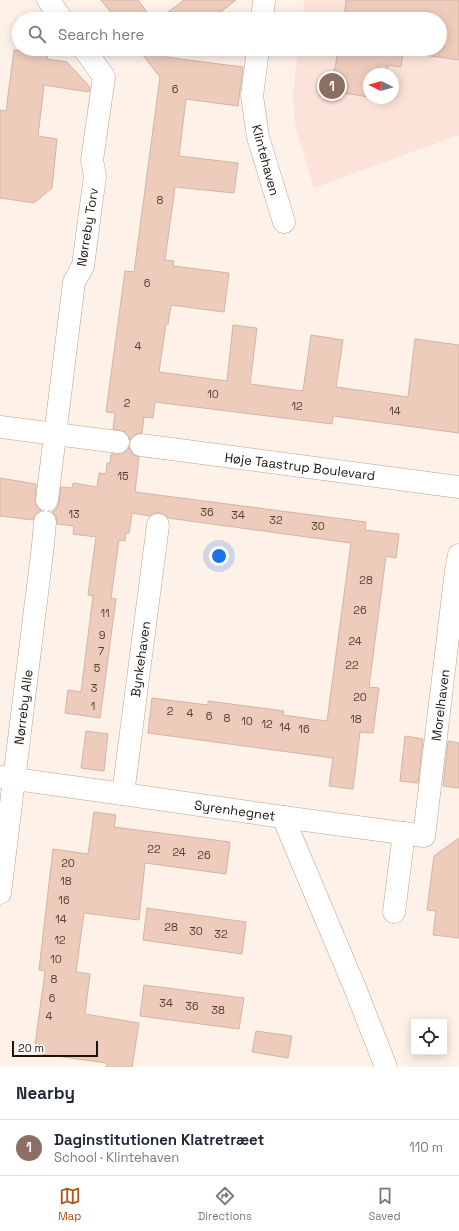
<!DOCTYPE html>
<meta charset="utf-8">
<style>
:root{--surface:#fff;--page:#f6f6f7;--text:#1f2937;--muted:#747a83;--line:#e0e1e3;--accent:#b35212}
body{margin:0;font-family:"Space Grotesk",sans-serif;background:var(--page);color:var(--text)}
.controls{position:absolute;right:12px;bottom:12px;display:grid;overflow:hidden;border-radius:0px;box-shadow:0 2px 10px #0003}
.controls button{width:36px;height:36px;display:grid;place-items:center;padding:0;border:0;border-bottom:1px solid var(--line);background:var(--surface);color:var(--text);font:20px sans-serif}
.compass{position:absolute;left:363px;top:68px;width:36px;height:36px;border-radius:50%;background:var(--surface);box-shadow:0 2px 10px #0003;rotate:276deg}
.scale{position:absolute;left:12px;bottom:10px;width:86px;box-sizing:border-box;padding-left:4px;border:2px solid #1e140c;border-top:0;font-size:11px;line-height:14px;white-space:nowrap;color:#1e140c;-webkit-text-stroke:3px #fff;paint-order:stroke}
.you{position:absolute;left:219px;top:556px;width:14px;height:14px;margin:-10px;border:3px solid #fff;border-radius:50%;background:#1a73e8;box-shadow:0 0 0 6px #1a73e833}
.badge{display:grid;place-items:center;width:26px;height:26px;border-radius:50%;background:var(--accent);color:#fff;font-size:13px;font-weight:700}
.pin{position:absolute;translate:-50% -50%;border:2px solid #fff;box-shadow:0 1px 4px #0006}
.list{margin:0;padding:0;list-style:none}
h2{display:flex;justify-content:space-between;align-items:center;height:52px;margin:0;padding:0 16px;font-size:17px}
h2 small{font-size:13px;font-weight:400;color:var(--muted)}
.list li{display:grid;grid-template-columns:26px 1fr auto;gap:12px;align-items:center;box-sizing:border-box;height:56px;padding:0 16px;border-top:1px solid var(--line)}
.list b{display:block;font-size:15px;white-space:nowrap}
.list p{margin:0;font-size:13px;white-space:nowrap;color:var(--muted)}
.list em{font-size:13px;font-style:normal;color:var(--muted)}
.icon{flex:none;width:22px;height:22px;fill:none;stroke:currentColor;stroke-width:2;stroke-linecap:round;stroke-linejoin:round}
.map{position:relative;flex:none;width:459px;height:1067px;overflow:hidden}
.search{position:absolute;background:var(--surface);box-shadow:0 2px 10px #0003;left:12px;right:12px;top:12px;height:44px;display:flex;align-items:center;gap:10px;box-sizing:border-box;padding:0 14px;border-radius:22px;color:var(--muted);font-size:15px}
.sheet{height:108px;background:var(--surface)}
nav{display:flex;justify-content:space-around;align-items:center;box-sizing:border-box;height:56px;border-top:1px solid var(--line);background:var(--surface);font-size:11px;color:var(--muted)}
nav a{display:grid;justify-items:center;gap:2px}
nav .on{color:var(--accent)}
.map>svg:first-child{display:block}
.education{fill:#fce3da;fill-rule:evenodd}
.building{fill:#edccbc;stroke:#d4b4a4}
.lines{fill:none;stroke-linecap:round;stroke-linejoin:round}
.minor-casing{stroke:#bda18d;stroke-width:23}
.minor{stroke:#fff;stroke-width:22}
.labels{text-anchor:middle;stroke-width:3.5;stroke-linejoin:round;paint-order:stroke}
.number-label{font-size:11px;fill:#524238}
.street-label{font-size:13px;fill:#1e140c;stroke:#fff}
</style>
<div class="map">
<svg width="459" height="1067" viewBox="0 0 459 1067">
<rect width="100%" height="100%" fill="#fdf1e8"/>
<path class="education" d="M305 0H459V135L314 188 296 129 294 114 293 98 298 49H440V19H302ZM369 74H393V98H369Z"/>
<g class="building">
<path d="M101 0H138L152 19H116Z"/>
<path d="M184 0H236L212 19H159Z"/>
<path d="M346 0H459V60L403 52 401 67 388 65 386 74H369V97L331 91 334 69H335L338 49H440V19H344Z"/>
<path d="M138 49H175L165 57 243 67 238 106 186 99 179 156 238 163 234 193 175 187 165 260 174 261 173 266 229 273 224 312 171 305 168 324H166L159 372 227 381 233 325 257 328 250 384 303 391 311 335 343 340 336 387 408 397 415 339 459 345V433L333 416 332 424 155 402 153 418 144 417 142 433 136 434 130 440 129 437 125 432 113 429 115 413 106 412 125 271 134 272 160 77Z"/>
<path d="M14 50 48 54 47 59 67 62 90 87 89 92 44 85 38 136 57 139 52 188 34 203 0 198V110L6 111Z"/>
<path d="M129 447 133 455 139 457 135 492 366 522 365 530 399 534 396 558 386 556 369 687 379 688 373 733 360 732 353 789 329 786 333 758 148 733 152 698 208 705V701L284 711 283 715 327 721 351 543 168 518 165 515 160 513H154L150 516 132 513 129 533H126L125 541 119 540 111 598 116 599 100 718 65 713 68 690 81 692 93 596 88 595 96 537 73 534 74 526 57 524 56 516 52 512 57 508 59 502 61 487 72 488 73 483 97 487 99 473 106 474 107 463H110L111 454H122L128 450Z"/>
<path d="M0 478 36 484 35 498V504L41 510 35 515 33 520 0 516Z"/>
<path d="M86 731 108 734 104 771 81 768Z"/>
<path d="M405 736 423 739 418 783 400 781Z"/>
<path d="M448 741 459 743V788L443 786Z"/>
<path d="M94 812 116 815 114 827 230 842 226 874 145 863 139 920 84 913 76 972 90 974 85 1014 139 1023 132 1067H106L107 1063 34 1053 45 971 39 970 53 849 88 854Z"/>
<path d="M459 838V938L433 935 436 911 427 910 434 856Z"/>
<path d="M147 908 246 922 242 954 143 940Z"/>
<path d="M144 985 244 998 239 1029 140 1016Z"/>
<path d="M256 1031 292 1036 288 1058 252 1052Z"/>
</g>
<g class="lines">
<g class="minor-casing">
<g id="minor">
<path d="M48 0 62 19"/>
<path d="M262 19 264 0"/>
<path d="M258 49 252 96 258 137 284 222"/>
<path d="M0 427 118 442"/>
<path d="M141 445 459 487"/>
<path d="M47 500 74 282 83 266 84 258 95 176 92 160 104 77 84 49"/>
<path d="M0 777 123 794 283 817 355 988 386 1067"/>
<path d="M123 794 158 525"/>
<path d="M283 817 424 836 456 571 459 555"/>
<path d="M0 893 43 545 45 522"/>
<path d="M394 912 404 833"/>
</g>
</g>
<use href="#minor" class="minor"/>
</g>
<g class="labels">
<g class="number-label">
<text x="175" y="93">6</text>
<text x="160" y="204">8</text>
<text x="147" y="287">6</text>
<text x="138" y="350">4</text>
<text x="213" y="398">10</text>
<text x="127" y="407">2</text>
<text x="297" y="410">12</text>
<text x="395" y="415">14</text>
<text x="123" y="480">15</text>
<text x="207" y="516">36</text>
<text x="74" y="518">13</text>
<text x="238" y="519">34</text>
<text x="276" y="524">32</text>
<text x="318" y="530">30</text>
<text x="366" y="584">28</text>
<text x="360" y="614">26</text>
<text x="105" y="617">11</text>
<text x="102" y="639">9</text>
<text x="355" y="645">24</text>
<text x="101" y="655">7</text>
<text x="352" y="669">22</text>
<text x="97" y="672">5</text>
<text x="94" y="692">3</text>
<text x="360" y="701">20</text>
<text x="93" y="710">1</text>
<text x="170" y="715">2</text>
<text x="190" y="717">4</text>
<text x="209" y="720">6</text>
<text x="227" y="722">8</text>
<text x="356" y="723">18</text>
<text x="247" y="725">10</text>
<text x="267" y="728">12</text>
<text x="285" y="731">14</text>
<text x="304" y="733">16</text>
<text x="154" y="853">22</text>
<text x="179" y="856">24</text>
<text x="204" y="859">26</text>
<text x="68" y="867">20</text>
<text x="66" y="885">18</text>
<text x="64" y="904">16</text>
<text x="61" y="923">14</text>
<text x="171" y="931">28</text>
<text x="196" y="935">30</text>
<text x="221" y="938">32</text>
<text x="60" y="944">12</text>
<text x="56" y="963">10</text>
<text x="54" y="983">8</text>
<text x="52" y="1002">6</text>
<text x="166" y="1007">34</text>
<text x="192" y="1010">36</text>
<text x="218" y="1014">38</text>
<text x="49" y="1020">4</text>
</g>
<g class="street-label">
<text transform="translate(266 160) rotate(75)" y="5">Klintehaven</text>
<text transform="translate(87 227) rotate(-81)" y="5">Nørreby Torv</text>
<text transform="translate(300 466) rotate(7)" y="5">Høje Taastrup Boulevard</text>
<text transform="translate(140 659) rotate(-82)" y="5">Bynkehaven</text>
<text transform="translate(440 705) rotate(-83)" y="5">Morelhaven</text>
<text transform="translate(23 707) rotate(-83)" y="5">Nørreby Alle</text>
<text transform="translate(235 810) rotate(8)" y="5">Syrenhegnet</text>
</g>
</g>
</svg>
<div class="controls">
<button><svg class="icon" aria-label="locate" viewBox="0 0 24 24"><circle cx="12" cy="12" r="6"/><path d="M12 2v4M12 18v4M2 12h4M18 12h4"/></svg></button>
</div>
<svg class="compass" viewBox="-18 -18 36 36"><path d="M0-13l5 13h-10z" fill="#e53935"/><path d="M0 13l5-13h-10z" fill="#747a83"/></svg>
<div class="scale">20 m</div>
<div class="you"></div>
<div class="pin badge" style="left:332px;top:86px;background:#8d6e63">1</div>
<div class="search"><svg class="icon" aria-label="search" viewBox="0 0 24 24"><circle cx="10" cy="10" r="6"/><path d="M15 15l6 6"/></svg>Search here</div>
</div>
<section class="sheet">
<h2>Nearby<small></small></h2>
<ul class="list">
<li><span class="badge" style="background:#8d6e63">1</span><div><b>Daginstitutionen Klatretræet</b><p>School · Klintehaven</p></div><em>110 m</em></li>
</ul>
</section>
<nav>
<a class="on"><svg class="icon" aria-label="map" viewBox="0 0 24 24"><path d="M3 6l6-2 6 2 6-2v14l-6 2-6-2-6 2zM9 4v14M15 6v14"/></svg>Map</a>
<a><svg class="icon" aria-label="directions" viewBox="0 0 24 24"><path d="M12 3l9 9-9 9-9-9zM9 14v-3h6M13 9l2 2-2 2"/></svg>Directions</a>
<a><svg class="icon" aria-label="saved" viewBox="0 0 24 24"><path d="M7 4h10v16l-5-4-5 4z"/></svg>Saved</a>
</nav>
